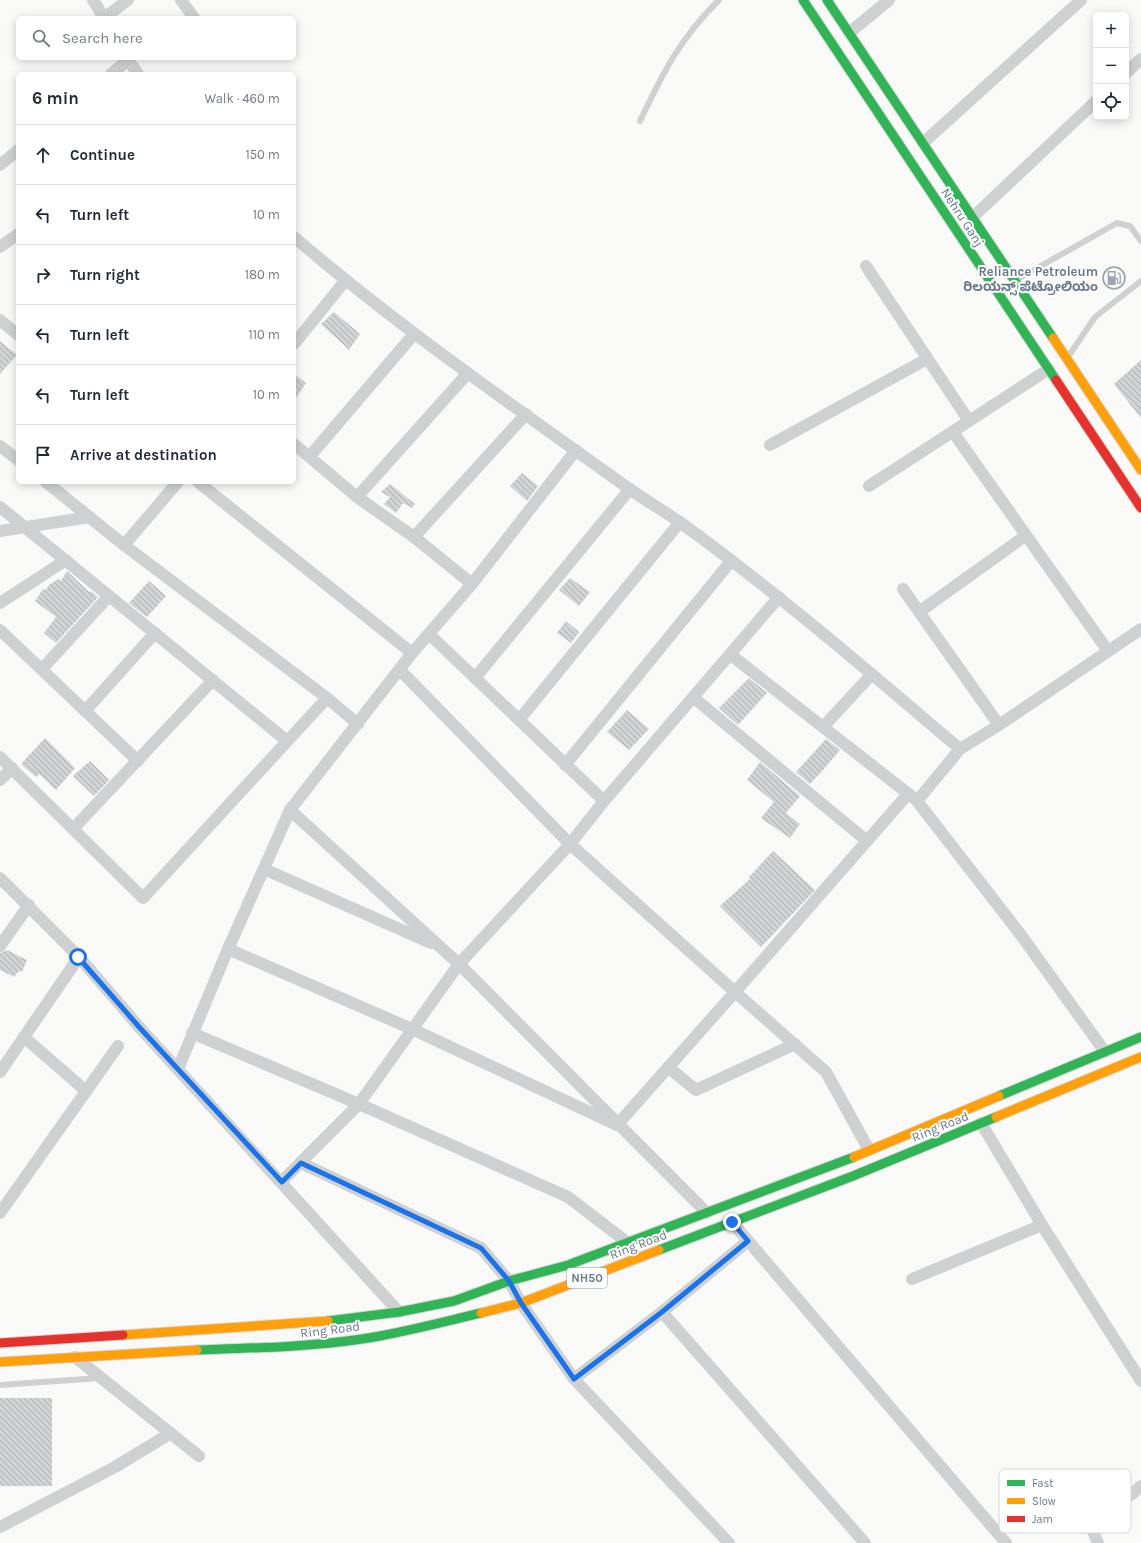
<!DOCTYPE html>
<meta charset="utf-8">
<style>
:root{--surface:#fff;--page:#f6f6f7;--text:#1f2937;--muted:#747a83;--line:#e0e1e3}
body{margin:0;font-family:Karla,"Noto Sans Kannada",sans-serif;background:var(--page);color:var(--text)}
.controls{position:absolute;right:12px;top:12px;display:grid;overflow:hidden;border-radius:6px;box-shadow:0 2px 10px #0003}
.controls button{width:36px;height:36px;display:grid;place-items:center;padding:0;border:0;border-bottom:1px solid var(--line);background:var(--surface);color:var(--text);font:20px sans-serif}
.stop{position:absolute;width:12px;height:12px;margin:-9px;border:3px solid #1a73e8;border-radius:50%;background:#fff}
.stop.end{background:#1a73e8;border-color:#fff;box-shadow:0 1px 4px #0008}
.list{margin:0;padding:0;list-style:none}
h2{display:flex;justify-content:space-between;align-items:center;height:52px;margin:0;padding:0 16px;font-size:17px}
h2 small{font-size:13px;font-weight:400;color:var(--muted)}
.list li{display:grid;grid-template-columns:26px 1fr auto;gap:12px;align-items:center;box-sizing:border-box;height:60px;padding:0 16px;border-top:1px solid var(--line)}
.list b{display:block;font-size:15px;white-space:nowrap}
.list em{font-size:13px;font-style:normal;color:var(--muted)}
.icon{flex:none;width:22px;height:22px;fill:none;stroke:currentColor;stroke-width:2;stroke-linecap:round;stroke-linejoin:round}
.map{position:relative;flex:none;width:1141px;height:1543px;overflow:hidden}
.search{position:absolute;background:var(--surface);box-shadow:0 2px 10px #0003;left:16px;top:16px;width:280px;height:44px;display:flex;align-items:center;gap:10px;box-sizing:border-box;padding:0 14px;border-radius:6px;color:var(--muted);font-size:15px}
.panel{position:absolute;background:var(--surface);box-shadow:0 2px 10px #0003;left:16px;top:72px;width:280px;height:412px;border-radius:6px}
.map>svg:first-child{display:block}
.building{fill:url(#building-back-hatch)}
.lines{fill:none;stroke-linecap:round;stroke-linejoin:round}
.fast-casing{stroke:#d6d6d7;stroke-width:11}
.slow-casing{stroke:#d6d6d7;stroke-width:11}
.jam-casing{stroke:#d6d6d7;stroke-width:11}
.lane{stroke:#cfd0d1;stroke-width:6}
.street{stroke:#cfd0d1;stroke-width:12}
.fast{stroke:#30b455;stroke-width:9}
.slow{stroke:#ff9f0a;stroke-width:9}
.jam{stroke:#e5322d;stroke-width:9}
.route{stroke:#1a73e8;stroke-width:5}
.labels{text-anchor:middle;stroke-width:4;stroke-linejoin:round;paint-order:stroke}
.shield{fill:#fff;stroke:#95a0ac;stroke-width:1}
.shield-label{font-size:12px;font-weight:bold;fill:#687889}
.street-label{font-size:13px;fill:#687889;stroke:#fff}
.poi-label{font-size:13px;font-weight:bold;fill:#687889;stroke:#fff;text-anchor:end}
.key{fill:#fff;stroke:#d2d6dc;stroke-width:1}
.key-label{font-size:11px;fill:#687889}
</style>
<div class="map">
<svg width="1141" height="1543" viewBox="0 0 1141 1543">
<defs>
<pattern id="building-back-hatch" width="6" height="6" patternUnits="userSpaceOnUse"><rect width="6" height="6" fill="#d1d2d3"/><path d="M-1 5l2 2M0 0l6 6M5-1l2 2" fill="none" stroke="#adafb1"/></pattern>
</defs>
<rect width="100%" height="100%" fill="#f9f9f8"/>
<g class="building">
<path d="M334 312 360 334 349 350 321 324Z"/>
<path d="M0 341 17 355 0 374Z"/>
<path d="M1141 360V418L1114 384Z"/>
<path d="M294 374 306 383 294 401Z"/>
<path d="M522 473 538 486 527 501 510 486Z"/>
<path d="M390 484 415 504 412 508 403 503 396 513 384 504 390 497 381 492Z"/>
<path d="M67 571 89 592 91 591 98 597 56 643 44 633 56 617 35 601 43 589 46 590 49 585 58 579 61 581Z"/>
<path d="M570 578 590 592 579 606 559 590Z"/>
<path d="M149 581 166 596 147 617 129 603Z"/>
<path d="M566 621 579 632 571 643 557 633Z"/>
<path d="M749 678 767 693 738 725 719 708Z"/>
<path d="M627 710 649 729 629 750 607 732Z"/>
<path d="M45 738 75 768 56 790 39 774 36 777 21 764Z"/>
<path d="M826 739 840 750 824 769 810 784 796 772Z"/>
<path d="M90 761 109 780 94 796 73 776Z"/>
<path d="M760 762 800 796 786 813 800 824 790 838 761 818 774 802 747 780Z"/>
<path d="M773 851 815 890 761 947 720 906 750 879 749 877Z"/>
<path d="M7 950 27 960 22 972 19 971 14 977 0 970V953Z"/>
<rect x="0" y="1398" width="52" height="88"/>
</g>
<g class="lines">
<g class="fast-casing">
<g id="fast">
<path d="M803 0 1056 380"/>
<path d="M827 0 1053 338"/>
<path d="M999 1096 1141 1037"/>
<path d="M659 1250 853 1176 996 1117"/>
<path d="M328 1321 399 1312 454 1301 509 1281 568 1265 854 1157"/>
<path d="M197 1350C252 1348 308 1347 362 1339 402 1333 442 1322 481 1313"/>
</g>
</g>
<g class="slow-casing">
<g id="slow">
<path d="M1053 338 1141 470"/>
<path d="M996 1117 1141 1057"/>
<path d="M854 1157 999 1096"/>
<path d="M481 1313 521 1303 659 1250"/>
<path d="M123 1335 328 1321"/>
<path d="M0 1362 197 1350"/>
</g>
</g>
<g class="jam-casing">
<g id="jam">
<path d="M1056 380 1141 508"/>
<path d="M0 1343 123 1335"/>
</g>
</g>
<g class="lane">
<path d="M640 121C663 73 680 38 719 0"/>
<path d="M1016 280 1117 223 1130 226 1141 241"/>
<path d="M1068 357 1095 317 1141 281"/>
<path d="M0 1385 100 1378"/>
</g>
<g class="street">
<path d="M93 0 104 18 128 0"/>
<path d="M181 0 194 18"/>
<path d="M849 33 889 0"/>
<path d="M127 58 138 74"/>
<path d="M1126 73 1141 59"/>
<path d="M111 74 128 60"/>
<path d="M923 143 1081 0"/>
<path d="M0 165 18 150"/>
<path d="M972 218 1096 101"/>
<path d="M294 237C400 328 515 407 628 488 645 500 664 511 681 523 778 593 869 672 960 749L917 801 1021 935 1105 1052"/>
<path d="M0 247 18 234"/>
<path d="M866 266 969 421"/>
<path d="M0 320 18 335"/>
<path d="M294 344 345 281"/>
<path d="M953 432 1108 651"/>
<path d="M294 444 357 497 414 537 472 584"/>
<path d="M770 445 927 359"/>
<path d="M0 446 18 460"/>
<path d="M310 456 414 334"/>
<path d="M46 482 124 545 327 698 358 724"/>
<path d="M198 482 412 653"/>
<path d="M869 486 1049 369"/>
<path d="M357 497 468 373"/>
<path d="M0 507 287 741"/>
<path d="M0 531 90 517"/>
<path d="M414 537 526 414"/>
<path d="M124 545 178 482"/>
<path d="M903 589 999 725 1141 629"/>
<path d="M0 603 66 560"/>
<path d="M919 612 1025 536"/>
<path d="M0 630 138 761"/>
<path d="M429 634 604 801"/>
<path d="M731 655 915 799"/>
<path d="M42 669 109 596"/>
<path d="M475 678 630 489"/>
<path d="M694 698 867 841"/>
<path d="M85 711 155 633"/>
<path d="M519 720 680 522"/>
<path d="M823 727 872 674"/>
<path d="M960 749 999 725"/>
<path d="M0 757 143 898 327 698"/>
<path d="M565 765 731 561"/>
<path d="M0 780 12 768"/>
<path d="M290 810 459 964 707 1213"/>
<path d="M73 829 213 680"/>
<path d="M264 869 431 943"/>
<path d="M0 878 79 957 140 1028 399 1312"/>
<path d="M0 946 29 905"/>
<path d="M228 949 412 1029 617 1125 735 992 570 844 400 670"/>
<path d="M192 1033 359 1104 568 1197 628 1243"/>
<path d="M24 1037 86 1091"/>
<path d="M668 1067 696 1090 795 1044"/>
<path d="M178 1069 228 949 290 810 412 653 472 584 576 450"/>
<path d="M0 1072 79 957"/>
<path d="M981 1123 1042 1225 1141 1381"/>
<path d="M869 1150 826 1072 735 992 908 794"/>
<path d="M301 1163 481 1248 509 1281 521 1303 574 1379 729 1543"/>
<path d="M281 1182 359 1104 459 964 570 844 604 801 779 597"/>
<path d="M0 1213 118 1046"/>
<path d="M732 1222 1006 1543"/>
<path d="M748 1241 662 1312 865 1543"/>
<path d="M912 1279 1042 1225"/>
<path d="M75 1357 199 1456"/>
<path d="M574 1379 662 1312"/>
<path d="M0 1527 115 1467 171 1433"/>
<path d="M1098 1543 1090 1524V1521L1132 1494 1141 1486"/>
</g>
<use href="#fast" class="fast"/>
<use href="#slow" class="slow"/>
<use href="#jam" class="jam"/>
</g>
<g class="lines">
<path class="route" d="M78 957 140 1028 282 1182 301 1163 481 1248 509 1281 521 1303 574 1379 662 1312 748 1241 732 1222"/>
</g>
<defs>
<g id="fuel-ring" transform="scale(1.15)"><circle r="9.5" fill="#fff" stroke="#9ba5b0" stroke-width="1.5"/><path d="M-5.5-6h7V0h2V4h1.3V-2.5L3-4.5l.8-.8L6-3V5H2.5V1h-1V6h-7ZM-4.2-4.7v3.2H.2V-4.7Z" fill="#9ba5b0"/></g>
</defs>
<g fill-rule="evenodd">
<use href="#fuel-ring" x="1114" y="278"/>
</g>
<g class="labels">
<rect class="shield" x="567" y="1268" width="40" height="20" rx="3"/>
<g class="shield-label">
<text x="587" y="1282">NH50</text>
</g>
<g class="street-label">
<text transform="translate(963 217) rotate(57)" y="5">Nehru Ganj</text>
<text transform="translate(940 1126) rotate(-22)" y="5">Ring Road</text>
<text transform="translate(638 1244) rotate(-21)" y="5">Ring Road</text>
<text transform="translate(330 1329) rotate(-7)" y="5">Ring Road</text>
</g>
<g class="poi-label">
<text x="1098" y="276">Reliance Petroleum<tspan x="1098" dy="15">ರಿಲಯನ್ಸ್ ಪೆಟ್ರೋಲಿಯಂ</tspan></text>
</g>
</g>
<rect x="999" y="1469" width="132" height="64" rx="6" class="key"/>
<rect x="1007" y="1480" width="18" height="6" fill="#30b455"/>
<rect x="1007" y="1498" width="18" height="6" fill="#ff9f0a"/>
<rect x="1007" y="1516" width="18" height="6" fill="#e5322d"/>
<g class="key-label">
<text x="1032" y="1487">Fast</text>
<text x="1032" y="1505">Slow</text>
<text x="1032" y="1523">Jam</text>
</g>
</svg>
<div class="controls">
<button>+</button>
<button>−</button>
<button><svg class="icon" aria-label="locate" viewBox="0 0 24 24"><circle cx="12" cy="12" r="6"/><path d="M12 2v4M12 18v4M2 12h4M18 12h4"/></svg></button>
</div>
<div class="stop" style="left:78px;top:957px"></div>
<div class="stop end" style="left:732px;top:1222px"></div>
<div class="search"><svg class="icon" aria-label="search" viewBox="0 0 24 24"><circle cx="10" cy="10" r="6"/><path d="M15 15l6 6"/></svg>Search here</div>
<section class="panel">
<h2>6 min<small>Walk · 460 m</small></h2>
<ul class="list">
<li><svg class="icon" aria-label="ahead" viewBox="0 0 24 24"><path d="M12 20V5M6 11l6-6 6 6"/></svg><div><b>Continue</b></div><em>150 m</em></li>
<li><svg class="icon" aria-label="left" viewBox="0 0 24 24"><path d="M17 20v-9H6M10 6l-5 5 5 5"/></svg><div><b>Turn left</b></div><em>10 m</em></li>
<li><svg class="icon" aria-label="right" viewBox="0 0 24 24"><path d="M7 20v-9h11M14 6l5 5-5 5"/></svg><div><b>Turn right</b></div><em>180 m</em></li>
<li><svg class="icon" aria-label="left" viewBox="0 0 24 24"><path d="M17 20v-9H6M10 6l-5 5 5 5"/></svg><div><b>Turn left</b></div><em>110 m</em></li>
<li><svg class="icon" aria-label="left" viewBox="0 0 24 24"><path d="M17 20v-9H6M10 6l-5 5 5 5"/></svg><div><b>Turn left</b></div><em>10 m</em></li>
<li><svg class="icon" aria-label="arrive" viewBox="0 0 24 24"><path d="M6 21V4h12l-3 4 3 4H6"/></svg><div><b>Arrive at destination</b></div></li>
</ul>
</section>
</div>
